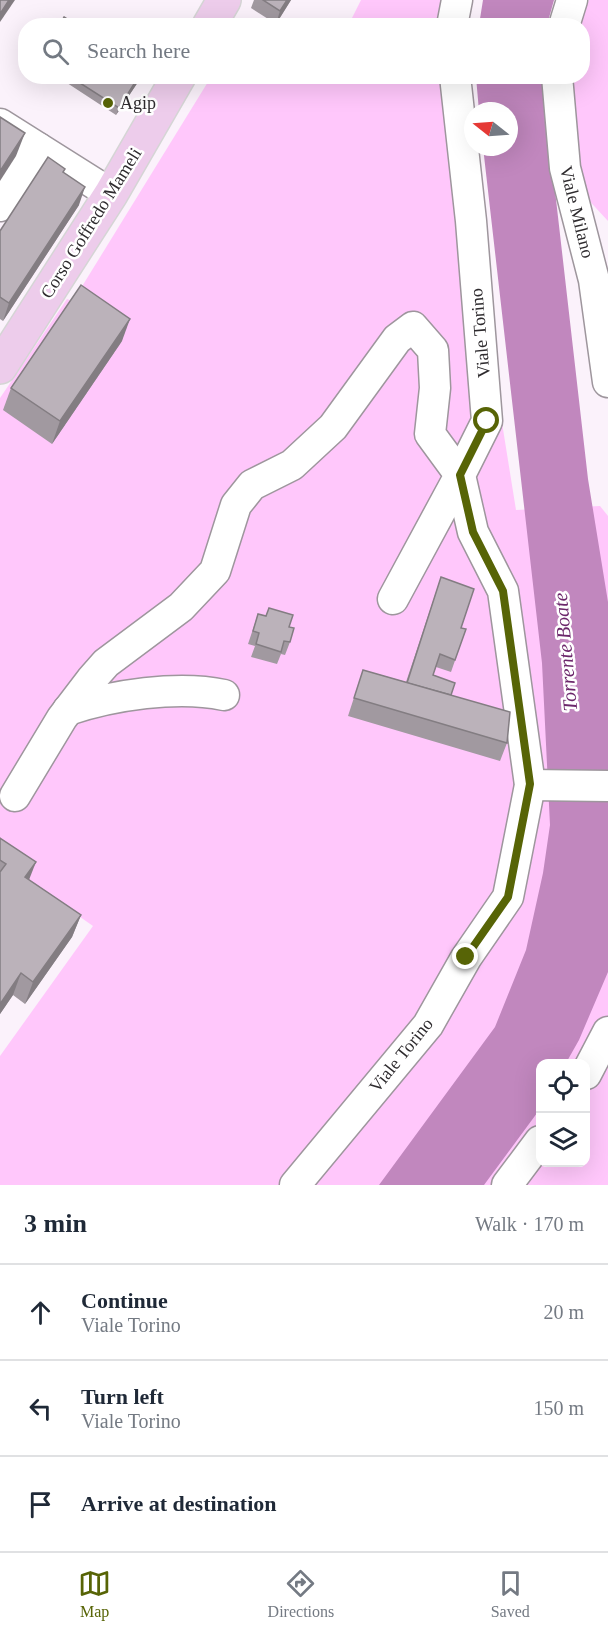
<!DOCTYPE html>
<meta charset="utf-8">
<style>
:root{--surface:#fff;--page:#f6f6f7;--text:#1f2937;--muted:#747a83;--line:#e0e1e3;--accent:#576406}
body{margin:0;font-family:"Times New Roman",serif;background:var(--page);color:var(--text)}
.controls{position:absolute;right:18px;bottom:18px;display:grid;overflow:hidden;border-radius:12px;box-shadow:0 6px 24px #0002}
.controls button{width:54px;height:54px;display:grid;place-items:center;padding:0;border:0;border-bottom:2px solid var(--line);background:var(--surface);color:var(--text);font:30px sans-serif}
.compass{position:absolute;left:464px;top:102px;width:54px;height:54px;border-radius:50%;background:var(--surface);box-shadow:0 6px 24px #0002;rotate:287deg}
.stop{position:absolute;width:18px;height:18px;margin:-14px;border:4px solid #576406;border-radius:50%;background:#fff}
.stop.end{background:#576406;border-color:#fff;box-shadow:0 2px 6px #0008}
.list{margin:0;padding:0;list-style:none}
h2{display:flex;justify-content:space-between;align-items:center;height:78px;margin:0;padding:0 24px;font-size:26px}
h2 small{font-size:20px;font-weight:400;color:var(--muted)}
.list li{display:grid;grid-template-columns:39px 1fr auto;gap:18px;align-items:center;box-sizing:border-box;height:96px;padding:0 24px;border-top:2px solid var(--line)}
.list b{display:block;font-size:22px;white-space:nowrap}
.list p{margin:0;font-size:20px;white-space:nowrap;color:var(--muted)}
.list em{font-size:20px;font-style:normal;color:var(--muted)}
.icon{flex:none;width:33px;height:33px;fill:none;stroke:currentColor;stroke-width:2;stroke-linecap:round;stroke-linejoin:round}
.map{position:relative;flex:none;width:608px;height:1185px;overflow:hidden}
.search{position:absolute;background:var(--surface);box-shadow:0 6px 24px #0002;left:18px;right:18px;top:18px;height:66px;display:flex;align-items:center;gap:15px;box-sizing:border-box;padding:0 21px;border-radius:24px;color:var(--muted);font-size:22px}
.sheet{height:366px;background:var(--surface)}
nav{display:flex;justify-content:space-around;align-items:center;box-sizing:border-box;height:84px;border-top:2px solid var(--line);background:var(--surface);font-size:16px;color:var(--muted)}
nav a{display:grid;justify-items:center;gap:3px}
nav .on{color:var(--accent)}
.map>svg:first-child{display:block}
.green{fill:#ffc7fb;fill-rule:evenodd}
.water{fill:#c187be}
.lines{fill:none;stroke-linecap:round;stroke-linejoin:round}
.minor-casing{stroke:#9e969d;stroke-width:33}
.major-casing{stroke:#d5d5d5;stroke-width:36}
.minor{stroke:#fff;stroke-width:30}
.major{stroke:#edcceb;stroke-width:33}
.wall{fill:#a199a0}
.shaded-wall{fill:#837d82}
.building{fill:#bbb2ba;stroke:#837d82;stroke-width:1.5}
.route{stroke:#576406;stroke-width:8}
.poi-dot{fill:#576406;stroke:#fff;stroke-width:2}
.labels{text-anchor:middle;stroke-width:5;stroke-linejoin:round;paint-order:stroke}
.poi-label{font-size:18px;fill:#2e2b2e;stroke:#fff;text-anchor:start}
.street-label{font-size:18px;fill:#2e2b2e;stroke:#fff}
.water-label{font-size:20px;font-style:italic;fill:#6c276b;stroke:#fff}
</style>
<div class="map">
<svg width="608" height="1185" viewBox="0 0 608 1185">
<rect width="100%" height="100%" fill="#fbf2fb"/>
<g class="green">
<path d="M361 0H468L463 25 348 26Z"/>
<path d="M589 0H608V221L583 194 570 77 582 76V26L578 25Z"/>
<path d="M211 77H460L494 373 516 510 600 506 608 516V1185H0V1056L93 926 0 861V398L67 299 73 301ZM540 1064H586V1162H540Z"/>
</g>
<g class="water">
<path d="M483 0H554L547 25H479Z"/>
<path d="M476 77H542L588 479 608 602V972L579 1040 566 1063 540 1064V1109L484 1185H379L495 1027 526 950 543 873 550 825 542 663 483 147H509V111H479Z"/>
</g>
<g class="lines">
<g class="minor-casing">
<g id="minor">
<path d="M452 26 457 0"/>
<path d="M564 26 572 0"/>
<path d="M557 76 565 168 594 280 608 382"/>
<path d="M0 124 111 194"/>
<path d="M0 206 38 148"/>
<path d="M68 710C112 695 178 685 224 695"/>
<path d="M530 785 608 786"/>
<path d="M15 796 62 718 91 680 106 663 181 607 215 571 236 505 252 485 292 465 333 427 397 339 413 327 433 350 435 388 430 434 460 475 393 599"/>
<path d="M586 1074 608 1032"/>
<path d="M295 1185 428 1025 466 958 508 897 530 785 503 591 473 532 460 475 487 421 471 221 455 76"/>
<path d="M507 1185 540 1141"/>
</g>
</g>
<g class="major-casing">
<g id="major">
<path d="M209 26 224 0"/>
<path d="M0 367 111 194 179 76"/>
</g>
</g>
<use href="#minor" class="minor"/>
<use href="#major" class="major"/>
</g>
<g class="wall">
<path d="M254 0H291L276 24 251 8Z"/>
<path d="M51 76H140L138 82 116 115 61 79 59 81Z"/>
<path d="M64 173 79 205 3 321 0 319V231Z"/>
<path d="M122 341 52 444 3 410 11 388Z"/>
<path d="M441 577 461 628 466 629 451 672 436 667 433 675 451 695 507 743 500 761 348 716 363 670 406 682Z"/>
<path d="M269 608 289 627 290 642 285 655 281 654 277 664 251 657 255 646 248 644 258 614 266 616Z"/>
<path d="M0 838 29 880 81 915 72 937 25 1004 13 995 0 1014Z"/>
</g>
<g class="shaded-wall">
<path d="M9 0H15L0 22V14Z"/>
<path d="M287 0H291L276 24 280 11Z"/>
<path d="M140 76 138 82 116 115 119 108Z"/>
<path d="M25 133 16 156 0 181V171Z"/>
<path d="M85 187 79 205 3 321 9 303Z"/>
<path d="M130 319 122 341 52 444 60 421Z"/>
<path d="M36 862 27 885 25 877Z"/>
<path d="M81 915 72 937 25 1004 33 982Z"/>
<path d="M21 973 13 995 0 1014V1004Z"/>
</g>
<g class="building">
<path d="M0 0H9L0 14Z"/>
<path d="M263 0H287L280 11Z"/>
<path d="M64 17 78 26H59Z"/>
<path d="M69 76H139L119 108Z"/>
<path d="M0 117 25 133 0 171Z"/>
<path d="M48 157 65 169 63 172 85 187 9 303 0 297V231Z"/>
<path d="M81 285 130 319 60 421 11 388Z"/>
<path d="M441 577 474 589 461 628 466 629 455 660 440 654 433 675 455 683 451 695 407 683Z"/>
<path d="M269 608 293 615 289 627 294 628 290 642 284 641 281 652 256 644 259 633 253 631 258 614 266 616Z"/>
<path d="M363 670 510 712 507 743 354 698Z"/>
<path d="M0 838 36 862 25 877 81 915 33 982 21 973 0 1004V872L6 864 0 860Z"/>
</g>
<g class="lines">
<path class="route" d="M466 957 508 897 530 784 503 591 473 532 460 475 487 421"/>
</g>
<circle class="poi-dot" cx="108" cy="103" r="6"/>
<g class="labels">
<g class="poi-label">
<text x="120" y="109">Agip</text>
</g>
<g class="street-label">
<text transform="translate(577 212) rotate(76)" y="6">Viale Milano</text>
<text transform="translate(91 223) rotate(-58)" y="6">Corso Goffredo Mameli</text>
<text transform="translate(480 333) rotate(-95)" y="6">Viale Torino</text>
<text transform="translate(401 1055) rotate(-51)" y="6">Viale Torino</text>
</g>
<g class="water-label">
<text transform="translate(565 652) rotate(-95)" y="7">Torrente Boate</text>
</g>
</g>
</svg>
<div class="controls">
<button><svg class="icon" aria-label="locate" viewBox="0 0 24 24"><circle cx="12" cy="12" r="6"/><path d="M12 2v4M12 18v4M2 12h4M18 12h4"/></svg></button>
<button><svg class="icon" aria-label="layers" viewBox="0 0 24 24"><path d="M12 4l9 5-9 5-9-5zM3 14l9 5 9-5"/></svg></button>
</div>
<svg class="compass" viewBox="-18 -18 36 36"><path d="M0-13l5 13h-10z" fill="#e53935"/><path d="M0 13l5-13h-10z" fill="#747a83"/></svg>
<div class="stop" style="left:487px;top:421px"></div>
<div class="stop end" style="left:466px;top:957px"></div>
<div class="search"><svg class="icon" aria-label="search" viewBox="0 0 24 24"><circle cx="10" cy="10" r="6"/><path d="M15 15l6 6"/></svg>Search here</div>
</div>
<section class="sheet">
<h2>3 min<small>Walk · 170 m</small></h2>
<ul class="list">
<li><svg class="icon" aria-label="ahead" viewBox="0 0 24 24"><path d="M12 20V5M6 11l6-6 6 6"/></svg><div><b>Continue</b><p>Viale Torino</p></div><em>20 m</em></li>
<li><svg class="icon" aria-label="left" viewBox="0 0 24 24"><path d="M17 20v-9H6M10 6l-5 5 5 5"/></svg><div><b>Turn left</b><p>Viale Torino</p></div><em>150 m</em></li>
<li><svg class="icon" aria-label="arrive" viewBox="0 0 24 24"><path d="M6 21V4h12l-3 4 3 4H6"/></svg><div><b>Arrive at destination</b></div></li>
</ul>
</section>
<nav>
<a class="on"><svg class="icon" aria-label="map" viewBox="0 0 24 24"><path d="M3 6l6-2 6 2 6-2v14l-6 2-6-2-6 2zM9 4v14M15 6v14"/></svg>Map</a>
<a><svg class="icon" aria-label="directions" viewBox="0 0 24 24"><path d="M12 3l9 9-9 9-9-9zM9 14v-3h6M13 9l2 2-2 2"/></svg>Directions</a>
<a><svg class="icon" aria-label="saved" viewBox="0 0 24 24"><path d="M7 4h10v16l-5-4-5 4z"/></svg>Saved</a>
</nav>
